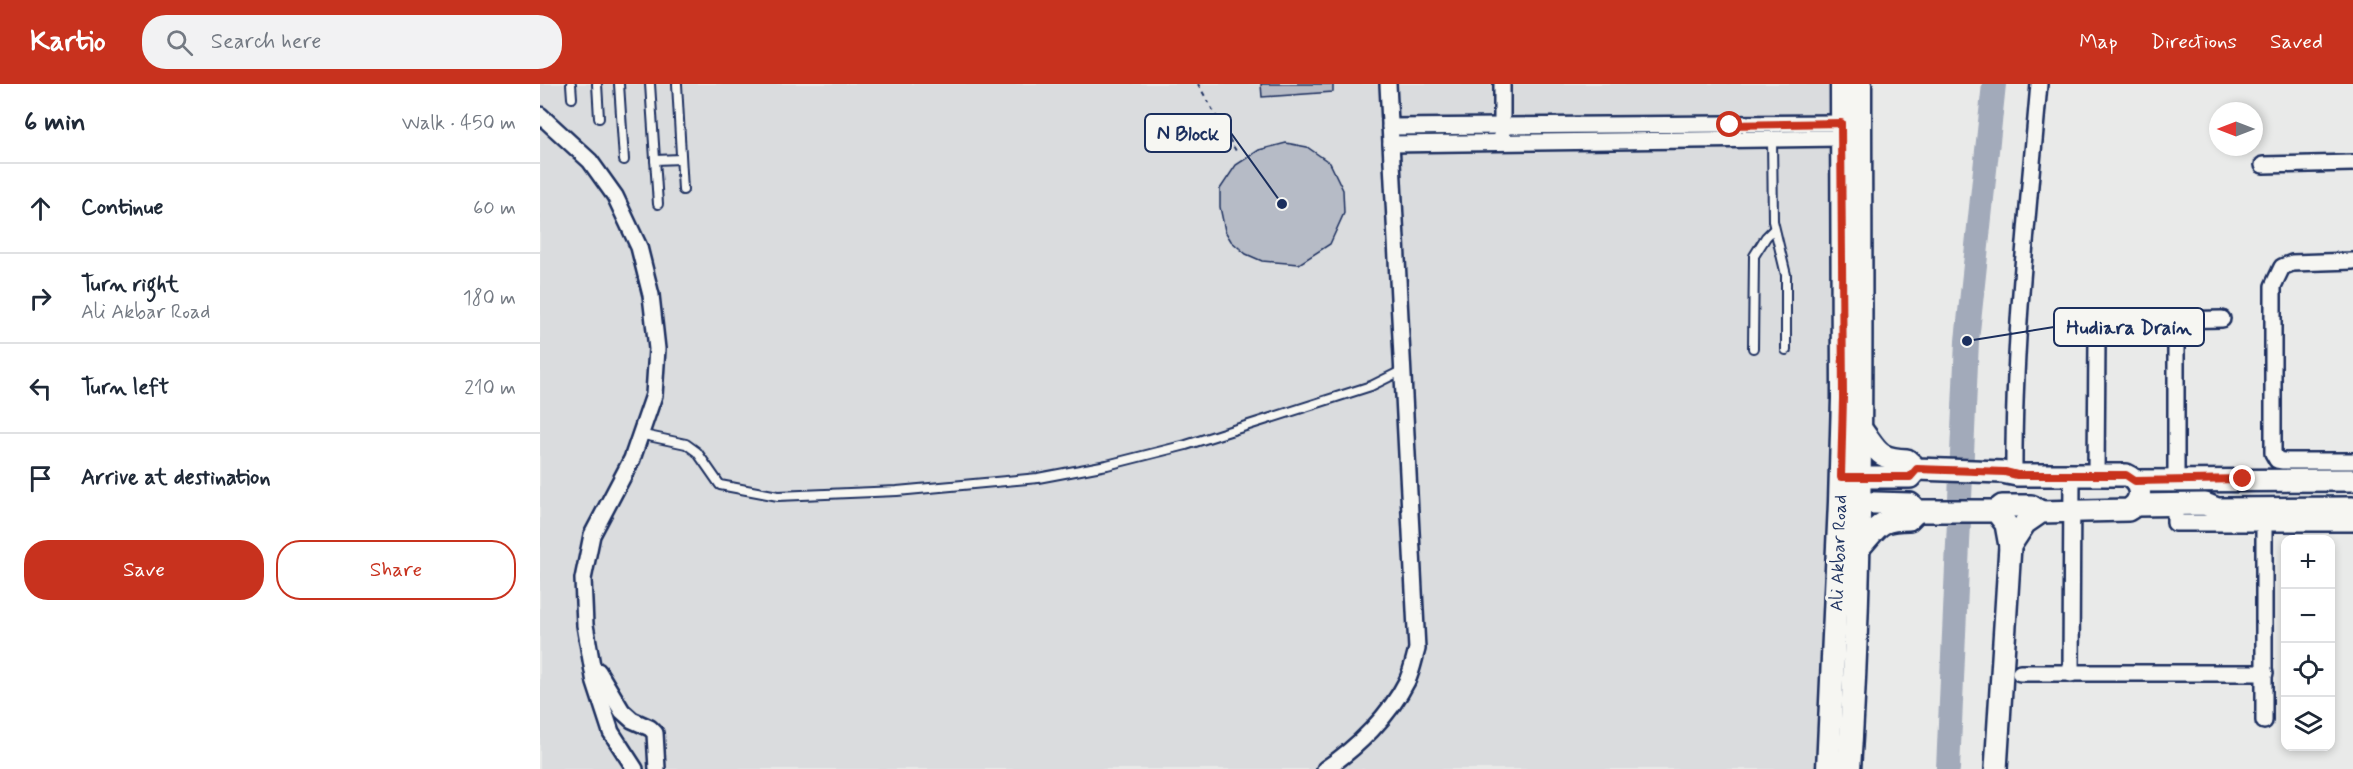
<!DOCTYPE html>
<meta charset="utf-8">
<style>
:root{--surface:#fff;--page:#f2f2f3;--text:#1f2937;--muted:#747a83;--line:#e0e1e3;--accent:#c8321e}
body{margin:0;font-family:Mynerve,sans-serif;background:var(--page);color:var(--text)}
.controls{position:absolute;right:18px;bottom:18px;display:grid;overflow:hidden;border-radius:12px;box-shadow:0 3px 9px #0003}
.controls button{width:54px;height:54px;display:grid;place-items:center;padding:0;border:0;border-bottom:2px solid var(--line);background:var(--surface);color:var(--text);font:30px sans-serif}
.compass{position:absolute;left:1669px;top:18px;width:54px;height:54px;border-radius:50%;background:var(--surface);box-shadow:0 3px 9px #0003;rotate:270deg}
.stop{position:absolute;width:18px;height:18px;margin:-14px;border:4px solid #c8321e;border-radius:50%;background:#fff}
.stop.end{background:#c8321e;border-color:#fff;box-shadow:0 2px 6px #0008}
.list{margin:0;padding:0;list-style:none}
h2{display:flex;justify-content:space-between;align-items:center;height:78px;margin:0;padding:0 24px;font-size:26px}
h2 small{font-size:20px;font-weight:400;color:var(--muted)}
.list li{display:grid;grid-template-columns:39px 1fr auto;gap:18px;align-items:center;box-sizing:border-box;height:90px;padding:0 24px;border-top:2px solid var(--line)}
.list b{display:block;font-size:22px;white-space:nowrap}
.list p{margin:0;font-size:20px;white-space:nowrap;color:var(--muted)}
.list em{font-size:20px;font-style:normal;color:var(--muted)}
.actions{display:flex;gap:12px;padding:18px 24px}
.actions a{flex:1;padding:14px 0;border:2px solid var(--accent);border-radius:24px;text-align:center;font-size:21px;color:var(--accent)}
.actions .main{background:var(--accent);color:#fff}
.icon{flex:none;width:33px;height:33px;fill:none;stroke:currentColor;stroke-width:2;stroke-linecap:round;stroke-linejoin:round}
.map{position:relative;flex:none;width:1813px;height:685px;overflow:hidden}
header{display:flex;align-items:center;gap:36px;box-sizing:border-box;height:84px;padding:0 30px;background:var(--accent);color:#fff}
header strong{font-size:28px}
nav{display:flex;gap:33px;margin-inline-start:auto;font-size:21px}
.search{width:420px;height:54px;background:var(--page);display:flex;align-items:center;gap:15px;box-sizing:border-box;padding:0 21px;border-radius:24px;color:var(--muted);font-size:22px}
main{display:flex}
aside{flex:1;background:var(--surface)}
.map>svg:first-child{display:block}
.built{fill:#dadcde}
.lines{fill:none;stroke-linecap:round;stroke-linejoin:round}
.river{stroke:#a2aaba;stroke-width:24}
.building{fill:#b6bbc6;stroke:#1b2f5e;stroke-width:1.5}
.lane-casing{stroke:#1b2f5e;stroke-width:12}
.street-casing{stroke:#1b2f5e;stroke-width:20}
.secondary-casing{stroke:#1b2f5e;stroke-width:26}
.primary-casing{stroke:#1b2f5e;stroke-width:27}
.path{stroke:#1b2f5e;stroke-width:2;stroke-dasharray:4.5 4.5;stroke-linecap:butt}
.lane{stroke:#f6f6f2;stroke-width:8}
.street{stroke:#f6f6f2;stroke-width:15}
.secondary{stroke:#f6f6f2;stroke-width:21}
.primary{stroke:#f6f6f2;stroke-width:22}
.route{stroke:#c8321e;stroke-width:8}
.labels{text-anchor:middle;stroke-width:6;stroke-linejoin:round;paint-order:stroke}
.street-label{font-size:18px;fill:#1b2f5e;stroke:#f6f6f2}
.leader{fill:none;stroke:#1b2f5e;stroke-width:2}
.callout-dot{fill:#1b2f5e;stroke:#f6f6f2;stroke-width:2}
.callout{fill:#f6f6f2;stroke:#1b2f5e;stroke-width:2}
.callout-label{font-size:20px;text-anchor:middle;font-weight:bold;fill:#1b2f5e}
</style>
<header>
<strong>Kartio</strong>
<div class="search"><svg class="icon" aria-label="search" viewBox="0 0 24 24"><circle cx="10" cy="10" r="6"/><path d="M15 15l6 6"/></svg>Search here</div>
<nav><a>Map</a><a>Directions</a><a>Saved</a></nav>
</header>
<main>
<aside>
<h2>6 min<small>Walk · 450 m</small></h2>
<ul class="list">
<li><svg class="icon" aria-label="ahead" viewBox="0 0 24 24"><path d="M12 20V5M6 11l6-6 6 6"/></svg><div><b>Continue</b></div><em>60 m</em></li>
<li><svg class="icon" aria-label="right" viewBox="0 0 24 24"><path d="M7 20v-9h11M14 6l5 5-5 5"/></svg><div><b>Turn right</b><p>Ali Akbar Road</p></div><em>180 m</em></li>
<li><svg class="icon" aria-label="left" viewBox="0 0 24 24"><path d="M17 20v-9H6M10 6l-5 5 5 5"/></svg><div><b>Turn left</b></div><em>210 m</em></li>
<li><svg class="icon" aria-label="arrive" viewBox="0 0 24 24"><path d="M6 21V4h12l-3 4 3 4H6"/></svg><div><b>Arrive at destination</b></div></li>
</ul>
<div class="actions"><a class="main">Save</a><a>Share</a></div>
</aside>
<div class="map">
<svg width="1813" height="685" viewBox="0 0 1813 685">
<rect width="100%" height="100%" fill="#e9eae9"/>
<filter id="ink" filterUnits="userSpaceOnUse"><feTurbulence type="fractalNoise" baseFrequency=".0167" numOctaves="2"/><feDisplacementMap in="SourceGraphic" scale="12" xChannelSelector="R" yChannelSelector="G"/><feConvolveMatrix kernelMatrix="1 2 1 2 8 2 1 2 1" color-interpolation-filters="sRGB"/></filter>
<g filter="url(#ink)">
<path class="built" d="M0 0H1294L1291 372 1277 685H0Z"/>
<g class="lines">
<path class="river" d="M1408 685 1427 257 1454 0"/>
</g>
<g class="building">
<path d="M721 0H793V8L722 13Z"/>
<path d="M746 59 767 63 790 79 803 106 804 129 790 160 759 180 722 177 706 170 691 157 685 147 680 123V105L696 81 719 66Z"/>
</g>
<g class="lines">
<g class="lane-casing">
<g id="lane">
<path d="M31 0 32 14"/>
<path d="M57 0 59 34"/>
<path d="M79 0 84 76"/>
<path d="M110 0 118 120"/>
<path d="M137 0 143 106"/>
<path d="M1232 55 1233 137 1246 191V266"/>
<path d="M115 76 141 75"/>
<path d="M1213 264 1214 172 1226 153 1234 145"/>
<path d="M99 350 146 360 157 368 180 401 238 412 357 407 498 394 567 381 646 361 831 302 863 286"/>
</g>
</g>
<g class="street-casing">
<g id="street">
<path d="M962 0V52"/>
<path d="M0 31 50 77 75 112 99 163 111 211 117 265 114 311 92 375 52 451 43 495 45 541 55 599 71 648 95 685"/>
<path d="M850 43 1301 39"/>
<path d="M851 60 1302 54"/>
<path d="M1723 81 1813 79"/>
<path d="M1813 177 1752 179 1742 183 1733 202V369L1737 376 1743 377H1813"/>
<path d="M1474 391C1473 260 1488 130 1499 0"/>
<path d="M1556 391 1557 254C1560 243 1564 239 1575 237L1682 235"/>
<path d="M1636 396V236"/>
<path d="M1635 421V439H1813"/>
<path d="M1724 424V637"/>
<path d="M58 587 82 627 92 636 110 644 115 649 117 685"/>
<path d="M1480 589H1725"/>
<path d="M1531 590 1532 391"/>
<path d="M785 685C817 664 850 631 867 597 872 587 874 575 877 565L848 0"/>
</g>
</g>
<g class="secondary-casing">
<g id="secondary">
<path d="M1321 345C1338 367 1337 375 1367 376L1377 385 1462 388 1477 391H1586C1602 398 1605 417 1588 426L1501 428 1485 439 1470 462"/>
<path d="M1303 393H1370L1377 385"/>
<path d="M1595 397 1813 396"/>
<path d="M1302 418 1370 420 1377 427H1456L1466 440 1470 462 1456 685"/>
<path d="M1596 421 1665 420 1677 425 1813 424"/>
<path d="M1456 427 1462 422H1491L1501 428"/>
<path d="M1319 464C1339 442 1338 435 1369 435L1377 427"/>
</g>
</g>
<g class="primary-casing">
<g id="primary">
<path d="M1288 685 1300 418 1303 314 1302 0"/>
<path d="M1309 685C1324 457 1320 228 1320 0"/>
</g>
</g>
<path class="path" d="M658 0 696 67"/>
<use href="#lane" class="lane"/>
<use href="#street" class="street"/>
<use href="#secondary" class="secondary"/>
<use href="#primary" class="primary"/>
</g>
</g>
<g class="lines" filter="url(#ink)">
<path class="route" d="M1190 41 1301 39 1303 314 1301 393H1370L1377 385 1465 388 1477 391H1586L1595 397 1703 395"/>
</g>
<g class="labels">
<g class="street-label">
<text transform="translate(1298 469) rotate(-88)" y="6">Ali Akbar Road</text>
</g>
</g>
<path class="leader" d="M742 120L691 49M1427 257L1514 243"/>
<g class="callout-dot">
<circle cx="742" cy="120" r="6"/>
<circle cx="1427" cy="257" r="6"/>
</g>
<g class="callout">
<rect x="605" y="30" width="86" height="38" rx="6"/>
<rect x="1514" y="224" width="150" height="38" rx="6"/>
</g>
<g class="callout-label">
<text x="648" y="56">N Block</text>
<text x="1589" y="250">Hudiara Drain</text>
</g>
</svg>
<div class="controls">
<button>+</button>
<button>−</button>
<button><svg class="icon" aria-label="locate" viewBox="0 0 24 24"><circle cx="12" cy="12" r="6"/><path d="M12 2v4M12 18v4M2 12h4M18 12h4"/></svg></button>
<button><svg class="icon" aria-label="layers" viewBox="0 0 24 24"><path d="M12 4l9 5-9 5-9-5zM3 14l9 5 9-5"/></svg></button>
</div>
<svg class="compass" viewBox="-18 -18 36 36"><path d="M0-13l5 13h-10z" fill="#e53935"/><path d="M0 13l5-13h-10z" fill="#747a83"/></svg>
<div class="stop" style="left:1190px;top:41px"></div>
<div class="stop end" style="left:1703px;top:395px"></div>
</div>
</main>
